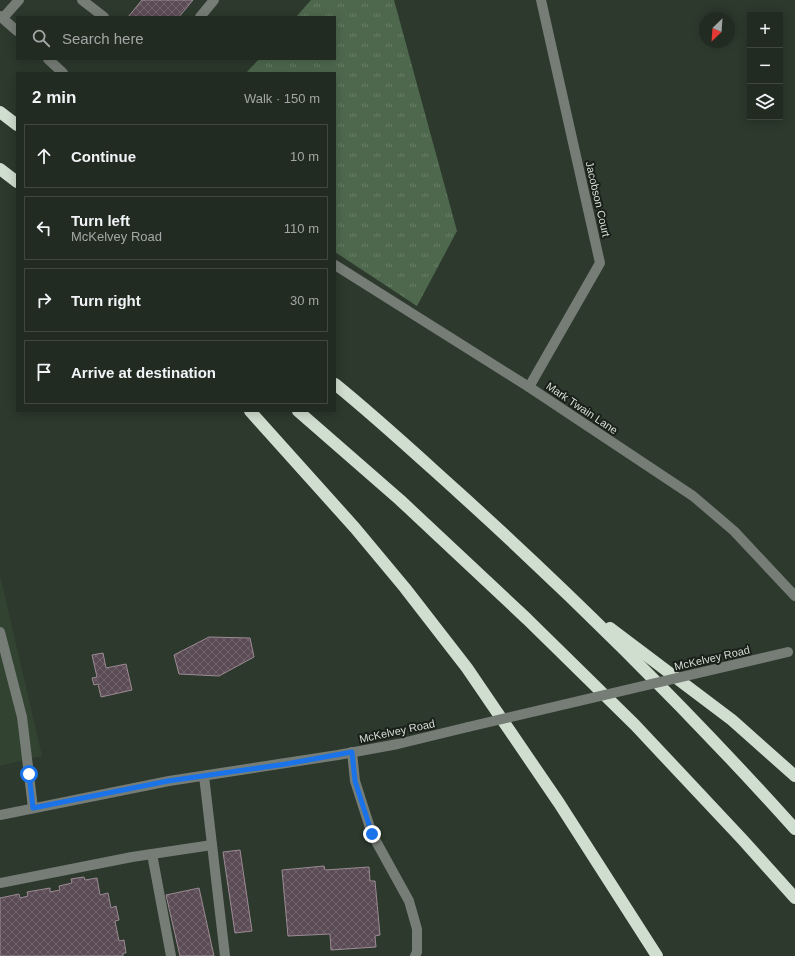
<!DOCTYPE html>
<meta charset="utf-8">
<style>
:root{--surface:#222b22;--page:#2e372f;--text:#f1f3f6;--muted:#a2a7a5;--line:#3f4740}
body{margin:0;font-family:Helvetica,sans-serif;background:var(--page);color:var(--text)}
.controls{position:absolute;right:12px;top:12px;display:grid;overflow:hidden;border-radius:0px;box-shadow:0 2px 10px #0003}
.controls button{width:36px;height:36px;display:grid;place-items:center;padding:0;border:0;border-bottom:1px solid var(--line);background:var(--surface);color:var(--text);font:20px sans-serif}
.compass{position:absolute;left:699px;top:12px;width:36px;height:36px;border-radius:50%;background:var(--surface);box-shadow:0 2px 10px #0003;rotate:205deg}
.stop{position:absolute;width:12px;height:12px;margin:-9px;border:3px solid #1a73e8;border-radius:50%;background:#fff}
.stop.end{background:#1a73e8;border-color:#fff;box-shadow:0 1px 4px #0008}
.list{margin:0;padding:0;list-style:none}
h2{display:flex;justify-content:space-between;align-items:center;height:52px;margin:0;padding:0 16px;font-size:17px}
h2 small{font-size:13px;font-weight:400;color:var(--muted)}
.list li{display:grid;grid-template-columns:26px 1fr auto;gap:12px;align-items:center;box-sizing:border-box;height:64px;margin:0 8px 8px;padding:0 8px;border:1px solid var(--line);border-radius:0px}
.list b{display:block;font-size:15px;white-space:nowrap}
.list p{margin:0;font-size:13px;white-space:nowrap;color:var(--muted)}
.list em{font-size:13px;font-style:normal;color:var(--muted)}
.icon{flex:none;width:22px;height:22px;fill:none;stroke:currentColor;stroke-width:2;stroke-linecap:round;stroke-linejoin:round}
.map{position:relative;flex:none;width:795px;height:956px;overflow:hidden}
.search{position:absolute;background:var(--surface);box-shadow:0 2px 10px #0003;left:16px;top:16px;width:320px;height:44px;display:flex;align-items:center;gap:10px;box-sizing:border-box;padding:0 14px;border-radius:0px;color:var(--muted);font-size:15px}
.panel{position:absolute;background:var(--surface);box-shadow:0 2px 10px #0003;left:16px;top:72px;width:320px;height:340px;border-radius:0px}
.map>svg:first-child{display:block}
.built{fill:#324332}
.grass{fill:url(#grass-tufts)}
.building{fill:url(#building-cross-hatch);stroke:#9c8b95}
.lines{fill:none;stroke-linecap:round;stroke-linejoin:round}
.minor{stroke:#767c76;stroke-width:10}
.highway{stroke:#d0decf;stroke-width:12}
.minor-bridge{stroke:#767c76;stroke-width:10}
.route{stroke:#1a73e8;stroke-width:5}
.labels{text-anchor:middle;stroke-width:4;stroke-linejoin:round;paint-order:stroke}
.street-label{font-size:11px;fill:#d7ded7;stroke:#191f19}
</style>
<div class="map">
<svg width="795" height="956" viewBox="0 0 795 956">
<defs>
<pattern id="grass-tufts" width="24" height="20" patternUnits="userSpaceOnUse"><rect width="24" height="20" fill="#4e684e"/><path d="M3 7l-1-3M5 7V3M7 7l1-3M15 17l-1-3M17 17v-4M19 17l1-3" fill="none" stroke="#677d67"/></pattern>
<pattern id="building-cross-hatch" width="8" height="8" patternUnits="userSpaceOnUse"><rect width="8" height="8" fill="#5b4b54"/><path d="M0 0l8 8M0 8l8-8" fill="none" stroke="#72646c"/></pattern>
</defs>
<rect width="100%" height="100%" fill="#2d392d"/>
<path class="built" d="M0 575 42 756 0 766Z"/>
<path class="grass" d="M311 0H394L457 231 417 306 335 252V73H246L259 59H335V17H296Z"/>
<g class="building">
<path d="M142 0H193L179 17H128Z"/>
<path d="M209 637 250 638 254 657 219 676 179 674 174 655Z"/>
<path d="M103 653 106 668 126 664 132 690 101 697 98 684 94 685 92 678 97 677 92 655Z"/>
<path d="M240 850 252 931 235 933 223 852Z"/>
<path d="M324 866 325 870 369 867 370 881H375L380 935 375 936 376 947 331 950 330 934 288 936 282 870Z"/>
<path d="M84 877 85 880 97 878 100 895 108 893 111 908 116 906 119 920 115 921 119 941 124 940 126 953H123V956H0V898L19 894 20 898 28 896 27 892 50 888V892L60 890 59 886 72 883 71 879Z"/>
<path d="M199 888 214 956H180L166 895Z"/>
</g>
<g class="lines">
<g class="minor">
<path d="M82 0 104 17"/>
<path d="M0 16 17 31"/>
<path d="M200 17 214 0"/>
<path d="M3 18 19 0"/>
<path d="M48 59 63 73"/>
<path d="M335 265 529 387 693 496 734 531 795 596"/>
<path d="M529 387 600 263 541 0"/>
<path d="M0 632 22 717 33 808"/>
<path d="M352 752 355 781 372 834 409 901 417 929V952L415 956"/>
<path d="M204 776 225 956"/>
<path d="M0 815 169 781 338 755 398 744 468 727"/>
<path d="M152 854 171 956"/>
<path d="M0 883 132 857 212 845"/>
</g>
<g class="highway">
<path d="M0 112 17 125"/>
<path d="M0 169 17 182"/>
<path d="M335 384C377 418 418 456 458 492 576 599 689 711 795 829"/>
<path d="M250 411 355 528 405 588 467 668 559 803 657 956"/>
<path d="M298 411 400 500 527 619 635 725 742 839 795 898"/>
<path d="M610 628 732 720 795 776"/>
</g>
<path class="minor-bridge" d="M468 727 788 652"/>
</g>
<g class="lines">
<path class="route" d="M29 774 33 808 168 781 286 764 352 752 355 781 372 834"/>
</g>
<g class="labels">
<g class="street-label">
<text transform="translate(598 199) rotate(77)" y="4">Jacobson Court</text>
<text transform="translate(582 408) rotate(34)" y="4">Mark Twain Lane</text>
<text transform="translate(712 658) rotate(-13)" y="4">McKelvey Road</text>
<text transform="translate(397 731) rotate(-12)" y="4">McKelvey Road</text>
</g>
</g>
</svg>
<div class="controls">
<button>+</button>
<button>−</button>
<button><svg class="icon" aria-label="layers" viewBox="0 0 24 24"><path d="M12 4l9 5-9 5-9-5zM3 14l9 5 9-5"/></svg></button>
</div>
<svg class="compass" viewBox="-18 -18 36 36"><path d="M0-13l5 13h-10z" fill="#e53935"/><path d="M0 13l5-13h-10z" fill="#a2a7a5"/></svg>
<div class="stop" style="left:29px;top:774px"></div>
<div class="stop end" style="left:372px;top:834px"></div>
<div class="search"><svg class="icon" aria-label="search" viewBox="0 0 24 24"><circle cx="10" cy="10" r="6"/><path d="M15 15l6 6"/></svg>Search here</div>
<section class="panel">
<h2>2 min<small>Walk · 150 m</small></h2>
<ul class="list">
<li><svg class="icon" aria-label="ahead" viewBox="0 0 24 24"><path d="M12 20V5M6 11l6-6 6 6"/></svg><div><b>Continue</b></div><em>10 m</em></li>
<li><svg class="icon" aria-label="left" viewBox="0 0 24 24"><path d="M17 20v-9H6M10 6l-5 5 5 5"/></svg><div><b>Turn left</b><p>McKelvey Road</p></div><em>110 m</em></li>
<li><svg class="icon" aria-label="right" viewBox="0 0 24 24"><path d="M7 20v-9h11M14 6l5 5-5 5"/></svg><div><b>Turn right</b></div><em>30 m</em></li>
<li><svg class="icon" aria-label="arrive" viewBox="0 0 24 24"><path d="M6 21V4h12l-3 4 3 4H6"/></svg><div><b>Arrive at destination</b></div></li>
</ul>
</section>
</div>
